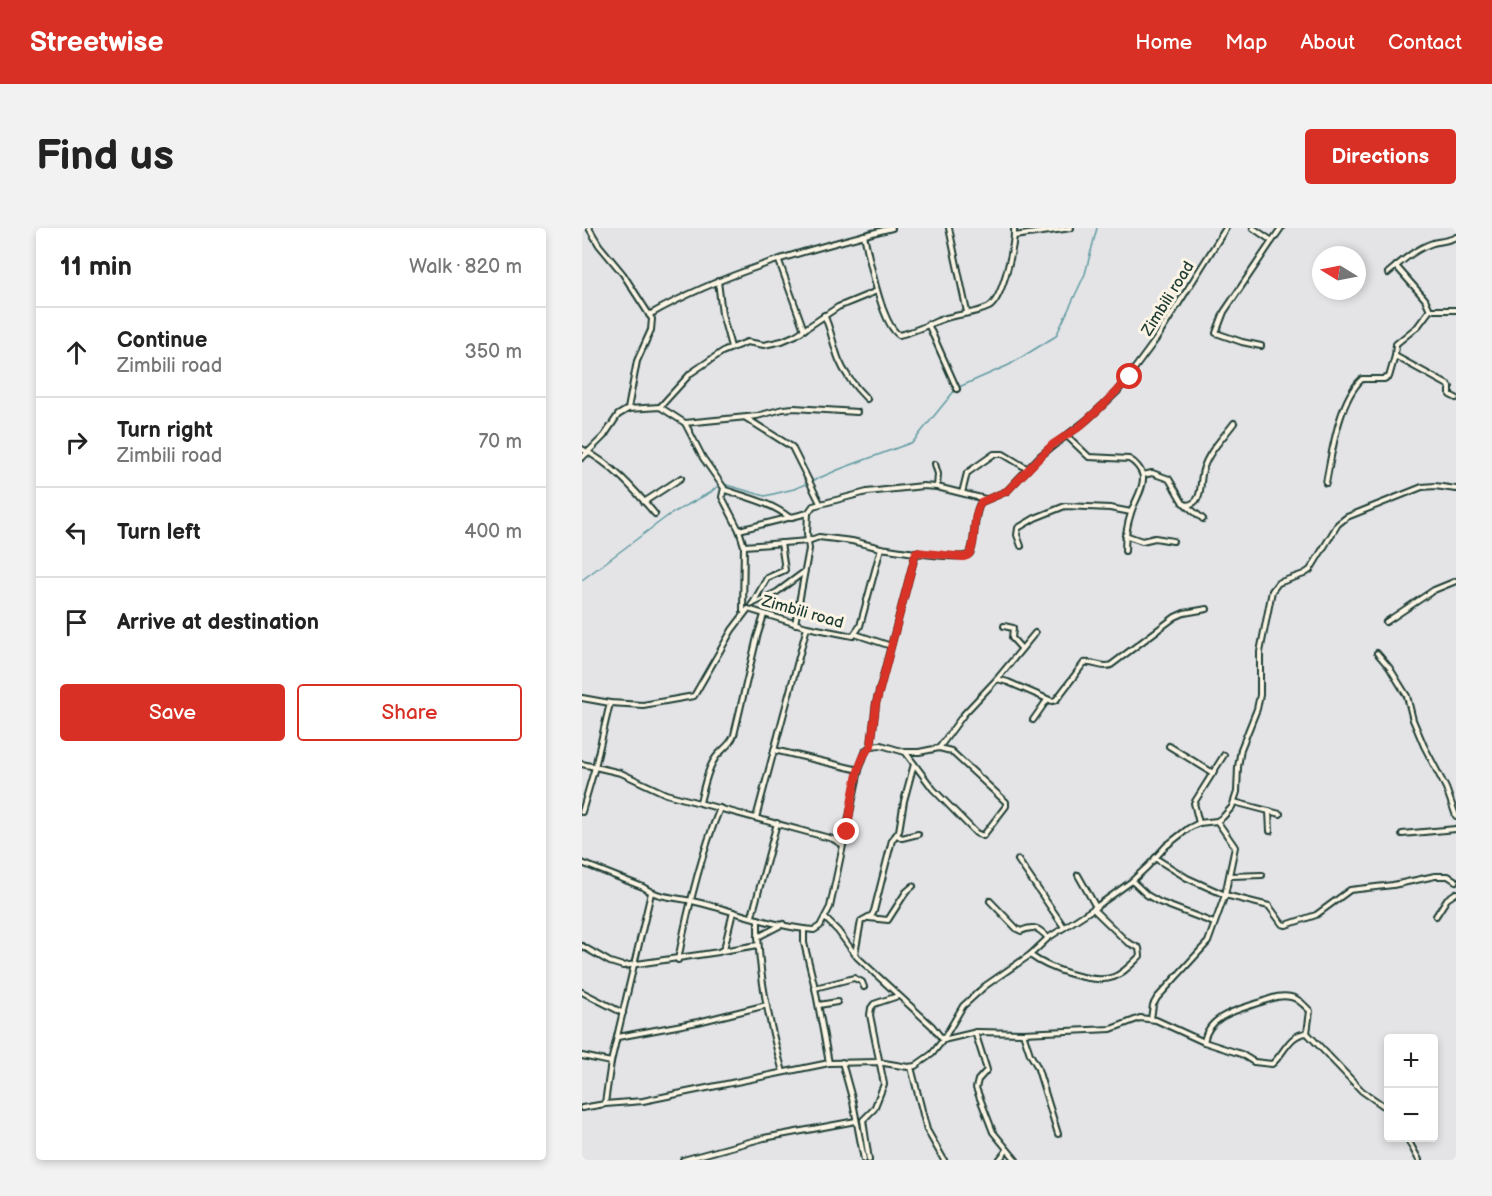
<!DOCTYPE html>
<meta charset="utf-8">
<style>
:root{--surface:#fff;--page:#f2f2f2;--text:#222;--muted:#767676;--line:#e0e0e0;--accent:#d93025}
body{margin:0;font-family:"Balsamiq Sans",sans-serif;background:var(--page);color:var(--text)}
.controls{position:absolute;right:18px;bottom:18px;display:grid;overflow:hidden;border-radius:6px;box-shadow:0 3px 9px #0003}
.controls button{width:54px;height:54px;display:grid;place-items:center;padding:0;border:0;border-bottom:2px solid var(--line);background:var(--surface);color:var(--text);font:30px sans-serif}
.compass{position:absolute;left:730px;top:18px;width:54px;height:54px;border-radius:50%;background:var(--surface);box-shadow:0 3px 9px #0003;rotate:280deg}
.stop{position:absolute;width:18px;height:18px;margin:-14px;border:4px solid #d93025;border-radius:50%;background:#fff}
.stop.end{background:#d93025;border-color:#fff;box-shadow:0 2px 6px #0008}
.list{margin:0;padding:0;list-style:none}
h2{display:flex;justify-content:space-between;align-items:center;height:78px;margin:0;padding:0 24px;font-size:26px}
h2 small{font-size:20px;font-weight:400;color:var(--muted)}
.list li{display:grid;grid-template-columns:39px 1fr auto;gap:18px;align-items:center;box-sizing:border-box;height:90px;padding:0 24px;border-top:2px solid var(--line)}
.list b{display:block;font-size:22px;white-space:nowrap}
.list p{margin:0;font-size:20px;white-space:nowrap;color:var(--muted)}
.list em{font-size:20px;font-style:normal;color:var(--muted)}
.actions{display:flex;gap:12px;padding:18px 24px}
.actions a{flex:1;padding:14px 0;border:2px solid var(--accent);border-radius:6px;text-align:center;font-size:21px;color:var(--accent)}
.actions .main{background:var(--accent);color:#fff}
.icon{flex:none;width:33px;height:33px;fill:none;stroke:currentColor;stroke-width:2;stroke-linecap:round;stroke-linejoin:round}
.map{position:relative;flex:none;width:874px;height:932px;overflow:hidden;border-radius:6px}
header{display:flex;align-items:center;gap:36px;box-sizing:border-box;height:84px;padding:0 30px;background:var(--accent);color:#fff}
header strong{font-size:28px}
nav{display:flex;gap:33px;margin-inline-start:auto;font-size:21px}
.intro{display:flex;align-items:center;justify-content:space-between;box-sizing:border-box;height:144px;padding:0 36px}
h1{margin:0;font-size:42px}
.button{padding:15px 27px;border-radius:6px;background:var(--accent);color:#fff;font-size:21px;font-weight:700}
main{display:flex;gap:36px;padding:0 36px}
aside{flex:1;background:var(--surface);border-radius:6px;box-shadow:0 3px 9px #0003}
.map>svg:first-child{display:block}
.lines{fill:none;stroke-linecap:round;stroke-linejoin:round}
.stream{stroke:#609ba1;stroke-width:1.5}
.street-casing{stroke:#1f3d34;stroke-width:8}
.street{stroke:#fcf5e5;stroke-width:4}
.route{stroke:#d93025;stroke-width:8}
.labels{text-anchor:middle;stroke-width:6;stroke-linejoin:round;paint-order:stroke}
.street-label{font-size:16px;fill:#1f3d34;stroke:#fcf5e5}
</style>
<header>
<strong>Streetwise</strong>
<nav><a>Home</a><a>Map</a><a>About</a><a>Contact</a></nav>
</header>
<div class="intro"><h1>Find us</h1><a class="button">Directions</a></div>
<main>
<aside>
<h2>11 min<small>Walk · 820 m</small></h2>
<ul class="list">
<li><svg class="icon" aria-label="ahead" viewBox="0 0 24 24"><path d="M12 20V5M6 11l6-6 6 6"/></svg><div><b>Continue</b><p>Zimbili road</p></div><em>350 m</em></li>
<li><svg class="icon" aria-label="right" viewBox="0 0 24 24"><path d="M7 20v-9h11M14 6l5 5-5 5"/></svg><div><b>Turn right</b><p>Zimbili road</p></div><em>70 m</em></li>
<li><svg class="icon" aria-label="left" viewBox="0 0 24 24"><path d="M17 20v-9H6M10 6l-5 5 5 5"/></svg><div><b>Turn left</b></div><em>400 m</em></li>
<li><svg class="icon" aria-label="arrive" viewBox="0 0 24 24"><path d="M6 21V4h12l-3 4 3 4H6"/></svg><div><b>Arrive at destination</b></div></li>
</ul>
<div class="actions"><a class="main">Save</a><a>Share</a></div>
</aside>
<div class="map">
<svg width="874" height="932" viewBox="0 0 874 932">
<rect width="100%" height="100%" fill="#e4e4e7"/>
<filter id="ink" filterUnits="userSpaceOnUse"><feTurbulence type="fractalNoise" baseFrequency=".0167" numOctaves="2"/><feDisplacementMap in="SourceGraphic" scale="12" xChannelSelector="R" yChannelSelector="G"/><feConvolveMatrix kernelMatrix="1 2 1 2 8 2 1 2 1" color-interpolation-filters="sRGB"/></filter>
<g filter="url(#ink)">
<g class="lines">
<g class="stream">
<path d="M377 159 427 137 474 108 503 46 515 0"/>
<path d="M141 256 183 268 212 261 258 241 331 214 373 162"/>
<path d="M0 352 87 287 129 264 137 257"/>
</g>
<g class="street-casing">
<g id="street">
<path d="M7 0 17 17 41 46 70 91 69 102 55 133 46 181"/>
<path d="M367 0 385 84"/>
<path d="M671 0 690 13 699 0"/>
<path d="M282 7C287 28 299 96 317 107 332 104 347 96 361 91 375 86 393 86 407 79 421 71 433 15 432 0"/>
<path d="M432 8 489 0"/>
<path d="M197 33 222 102"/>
<path d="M814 38 843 71 848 82"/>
<path d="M806 45C820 33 833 21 851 15 859 13 867 13 874 9"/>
<path d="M136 53 140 86 149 119"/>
<path d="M67 87C142 44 227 21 310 0"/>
<path d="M242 87C249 101 251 117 257 132 263 147 274 160 285 171"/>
<path d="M346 96 375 161"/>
<path d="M679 118 660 114 634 105 642 84 690 13"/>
<path d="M813 128 866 157 868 159V167L874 170"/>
<path d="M78 179 109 145 140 124 165 114 182 117 200 113 214 107 256 79 295 63"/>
<path d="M164 190 210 219 238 275"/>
<path d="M103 195 121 230 142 260 140 269 157 302 162 318 161 383"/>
<path d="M485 208 507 229 547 231C553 234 560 242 561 249 562 261 552 274 549 285 545 297 543 310 543 323"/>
<path d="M0 221C30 236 52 261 73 286"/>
<path d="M0 230 22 208 36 187 46 181 78 179 103 195 175 188 201 181 212 180 275 184"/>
<path d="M353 236 356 246 355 259"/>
<path d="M561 247 570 245 587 251 601 275 605 277C622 275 617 255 621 242 626 224 641 210 652 195"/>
<path d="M744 255C750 224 757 172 780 151H802L807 149 813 128 814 116 836 98 848 82H874"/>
<path d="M143 262C165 269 190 275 208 290"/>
<path d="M380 265 385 245 412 226H421L446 241"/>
<path d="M62 274 99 250"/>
<path d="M605 278 621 291"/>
<path d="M157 302 226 285"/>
<path d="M543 307 560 313 573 310 591 313"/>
<path d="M162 318 226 313 237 309 270 313 299 320"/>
<path d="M439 318 435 307 436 300 453 290 483 278 528 280 549 284"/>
<path d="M171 375 185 350 203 342 199 315"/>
<path d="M170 376 195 364 222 344"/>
<path d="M804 394 852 362 874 353"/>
<path d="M213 396 227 321 225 305 226 285 231 278 285 264 341 258 355 259 403 271"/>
<path d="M422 398 431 400 430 410 439 420"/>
<path d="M273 406 309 418"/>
<path d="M795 425 807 439 825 468 831 492 842 518 864 560 874 588"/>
<path d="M415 451 426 454 470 473 474 472 502 435C512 433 520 441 529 437L593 389 602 385 625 381"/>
<path d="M0 470 28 475 61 477 112 468 150 402 166 381 225 399 271 408 278 398 299 320C313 322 382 334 388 325 394 316 390 289 399 274L425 263 458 228 506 191 536 163 575 110 644 0"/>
<path d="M451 492 465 472"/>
<path d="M289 518 294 475 334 324"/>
<path d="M587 518 631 545"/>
<path d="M192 522 277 542"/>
<path d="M324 525 351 561 394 605 401 608 424 578V574L369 523 357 520"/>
<path d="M0 536 39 545 84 566 251 611 261 617"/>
<path d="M118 574C122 560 125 541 134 529 140 521 148 518 152 507L175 409 182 387"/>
<path d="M652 574 698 586"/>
<path d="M687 583 688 603"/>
<path d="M0 584 13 539 28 475"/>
<path d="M174 590 225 399"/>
<path d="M617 595 612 575 642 527"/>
<path d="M820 606 874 601"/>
<path d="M315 607 320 610 336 606"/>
<path d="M573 630 605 650 643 667 687 678 700 696 704 697 734 687 768 662 811 657 853 648H866L874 653"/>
<path d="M436 632 482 699"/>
<path d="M0 635 61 659C76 670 93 669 110 673 151 682 191 699 232 702L238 698 248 679 277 542 284 522 289 518 299 517 323 524H337L357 520 382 486 415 451 453 405"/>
<path d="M496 647 514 679"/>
<path d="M648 648 680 647"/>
<path d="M550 653 565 667 577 674 632 695"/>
<path d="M408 673 435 701 439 703C452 697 457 700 466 710"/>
<path d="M170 688 195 595"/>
<path d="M854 688 865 671 874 665"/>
<path d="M243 690 256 703 275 729 350 798 361 812 381 778 403 758 448 727 466 710 514 679 550 653 566 638 584 618 607 600 617 595 635 593 641 589 650 579 655 564 656 539 659 521 675 481 678 467V424L690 363 696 355 722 346 728 342 756 296 765 289 840 259 853 258 874 261"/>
<path d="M287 690 306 692 324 664 331 658"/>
<path d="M176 691C175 742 187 795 201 844"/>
<path d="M222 701V715L233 760 247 835"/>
<path d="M176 709 201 696"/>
<path d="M0 718 28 734 41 738 137 724 142 721 151 684"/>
<path d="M140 723 176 717"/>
<path d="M273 726 279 693 290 687 292 683 310 612 317 603 322 573 332 536"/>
<path d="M448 727C465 740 511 757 532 749 542 745 551 735 558 728L557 720 545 714 511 681"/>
<path d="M96 732C106 680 118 629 138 580"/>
<path d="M233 760 272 750 280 754 282 759"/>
<path d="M0 764 41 785"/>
<path d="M237 777 255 774"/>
<path d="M569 791 571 777 575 770 626 714 643 667 653 619 635 593"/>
<path d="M393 804 405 842 396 852 394 860 411 904 434 932"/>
<path d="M441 805 448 826 455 838 476 906"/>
<path d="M36 809 116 794 185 777"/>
<path d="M622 814C626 788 655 782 676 775 687 772 696 766 709 769 716 770 722 777 728 783L725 805"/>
<path d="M0 828 29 834"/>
<path d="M260 834 271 874 282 932"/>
<path d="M329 839 345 902 362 932"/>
<path d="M23 875 29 834 69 665"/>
<path d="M0 880 23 876 61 873 247 835 296 834 326 839 333 838 350 826 361 812 395 804 441 805 529 801 558 790 574 792 622 814 659 826 672 834 690 836C702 826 707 806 725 805L780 863 806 881"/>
<path d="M825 910 837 932"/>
<path d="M101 932 182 910 274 893"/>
<path d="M287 932 281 892 292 881 302 856 288 787 289 780 292 776 316 768"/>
<path d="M417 932 425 922"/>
</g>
</g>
<use href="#street" class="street"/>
</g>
</g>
<g class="lines" filter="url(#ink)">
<path class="route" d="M265 604C269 581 273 532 289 518L294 476 334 324 381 329C385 328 387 328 389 323 395 309 389 291 399 274L425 263 471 216 496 200 518 180 548 149"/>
</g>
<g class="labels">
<g class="street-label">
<text transform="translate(585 70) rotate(-58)" y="6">Zimbili road</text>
<text transform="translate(221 383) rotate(16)" y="6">Zimbili road</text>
</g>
</g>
</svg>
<div class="controls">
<button>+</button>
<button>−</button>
</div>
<svg class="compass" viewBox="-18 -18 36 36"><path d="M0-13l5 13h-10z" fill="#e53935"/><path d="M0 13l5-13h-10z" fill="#767676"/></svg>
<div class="stop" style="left:548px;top:149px"></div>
<div class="stop end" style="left:265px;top:604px"></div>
</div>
</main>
